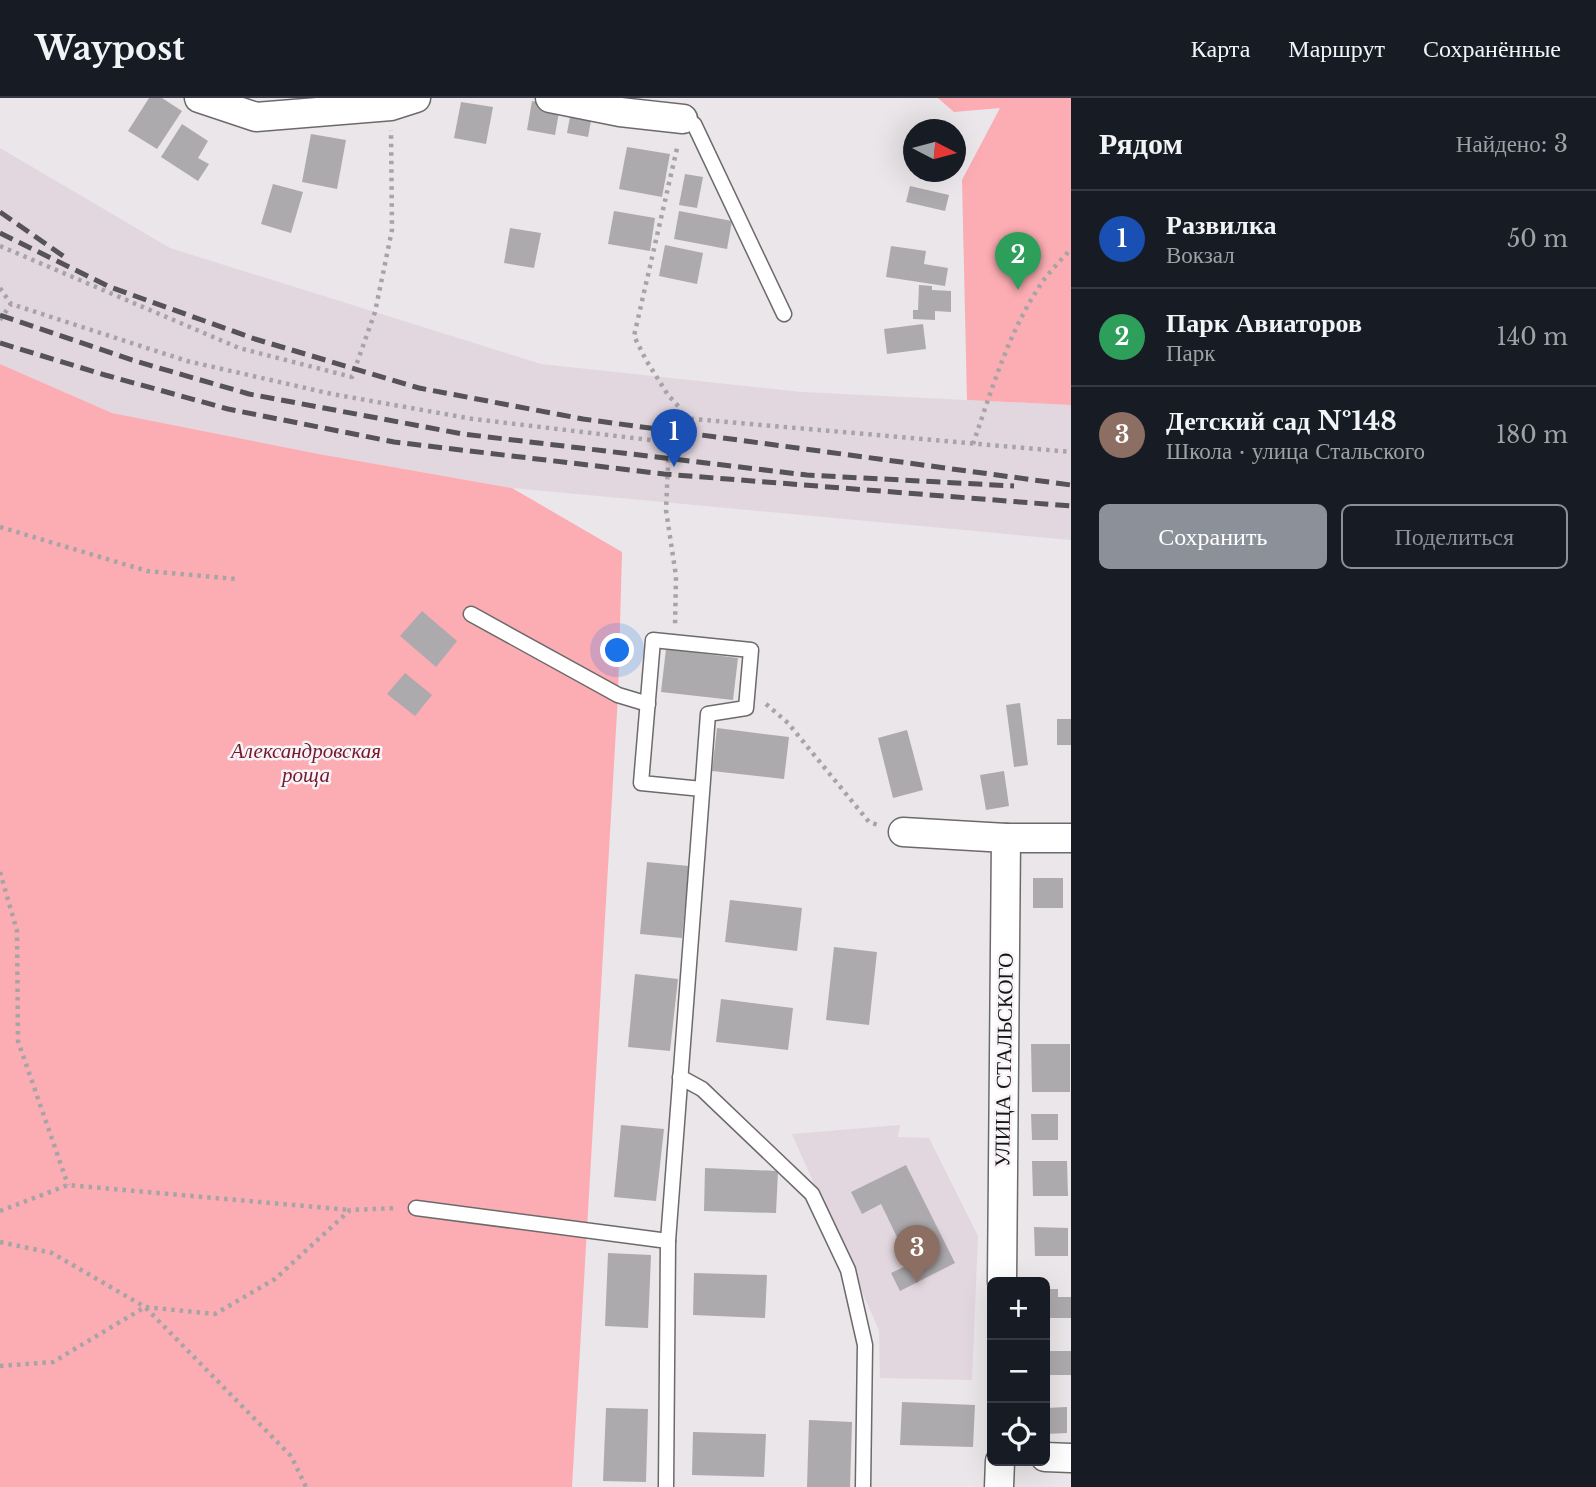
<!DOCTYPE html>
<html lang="ru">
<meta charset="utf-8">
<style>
:root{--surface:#171b24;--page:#20242c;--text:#f1f3f6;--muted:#9ea1a6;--line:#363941;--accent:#8c9099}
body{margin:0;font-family:"Libre Baskerville",serif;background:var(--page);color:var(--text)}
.controls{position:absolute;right:21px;bottom:21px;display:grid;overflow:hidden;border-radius:10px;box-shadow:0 7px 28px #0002}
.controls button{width:63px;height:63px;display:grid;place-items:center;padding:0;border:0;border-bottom:2px solid var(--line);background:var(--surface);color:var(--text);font:35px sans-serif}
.compass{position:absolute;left:903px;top:21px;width:63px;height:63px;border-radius:50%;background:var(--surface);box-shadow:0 7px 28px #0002;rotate:96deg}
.you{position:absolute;left:618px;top:553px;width:24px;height:24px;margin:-18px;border:5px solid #fff;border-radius:50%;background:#1a73e8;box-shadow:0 0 0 10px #1a73e833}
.badge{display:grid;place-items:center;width:46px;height:46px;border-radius:50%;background:var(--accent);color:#fff;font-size:23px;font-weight:700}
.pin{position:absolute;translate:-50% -58px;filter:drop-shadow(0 2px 4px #0008)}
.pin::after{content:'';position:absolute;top:37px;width:24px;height:21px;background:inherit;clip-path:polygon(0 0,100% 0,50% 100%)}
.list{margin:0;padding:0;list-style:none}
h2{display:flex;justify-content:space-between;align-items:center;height:91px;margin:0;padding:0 28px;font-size:30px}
h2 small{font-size:23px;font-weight:400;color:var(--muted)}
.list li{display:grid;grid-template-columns:46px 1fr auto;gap:21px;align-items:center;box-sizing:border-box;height:98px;padding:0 28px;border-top:2px solid var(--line)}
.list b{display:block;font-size:26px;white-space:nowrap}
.list p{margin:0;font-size:23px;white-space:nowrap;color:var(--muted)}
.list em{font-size:23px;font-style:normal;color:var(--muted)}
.actions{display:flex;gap:14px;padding:21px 28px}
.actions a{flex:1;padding:16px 0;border:2px solid var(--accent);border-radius:10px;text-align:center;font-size:24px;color:var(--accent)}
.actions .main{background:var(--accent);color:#fff}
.icon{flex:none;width:38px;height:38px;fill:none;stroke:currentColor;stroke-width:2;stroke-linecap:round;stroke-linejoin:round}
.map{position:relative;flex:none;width:1071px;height:1389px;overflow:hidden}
header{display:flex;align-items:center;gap:42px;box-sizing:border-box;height:98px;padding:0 35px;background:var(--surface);border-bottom:2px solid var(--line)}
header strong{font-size:33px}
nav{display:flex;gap:38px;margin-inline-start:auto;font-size:24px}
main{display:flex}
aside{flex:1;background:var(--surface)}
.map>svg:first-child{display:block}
.built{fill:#e2d7de}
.green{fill:#fcacb3}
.building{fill:#adaaae}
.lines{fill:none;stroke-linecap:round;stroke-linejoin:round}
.lane-casing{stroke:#6d6a6c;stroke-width:17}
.street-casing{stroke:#6d6a6c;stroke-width:31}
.path{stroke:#a7a4a6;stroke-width:4.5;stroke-dasharray:3.5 5;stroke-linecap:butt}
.lane{stroke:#fff;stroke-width:14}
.street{stroke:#fff;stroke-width:28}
.rail{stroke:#555355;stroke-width:5;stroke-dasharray:14 7;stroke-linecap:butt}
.labels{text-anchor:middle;stroke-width:5;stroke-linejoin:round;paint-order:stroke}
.park-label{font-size:21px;font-style:italic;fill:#74192d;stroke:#f7f3f6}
.street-label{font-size:21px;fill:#161516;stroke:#f7f3f6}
</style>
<header>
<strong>Waypost</strong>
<nav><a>Карта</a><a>Маршрут</a><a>Сохранённые</a></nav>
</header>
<main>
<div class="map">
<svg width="1071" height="1389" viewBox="0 0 1071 1389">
<rect width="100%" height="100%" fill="#eae6e9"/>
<g class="built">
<path d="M0 50 170 150 541 266 801 294 1071 307V442L512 390 319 356 112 315 0 266Z"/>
<path d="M900 1027 898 1039 929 1040 978 1138 972 1282 880 1280 879 1232 792 1036Z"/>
</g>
<g class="green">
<path d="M938 0H1071V307L967 302 962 82 1000 10 954 14Z"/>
<path d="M0 266 112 315 319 356 512 390 622 454 618 597 572 1389H0Z"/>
</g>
<g class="building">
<path d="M149 0H162L182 13 157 51 128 33Z"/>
<path d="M532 3 560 8 555 37 527 32Z"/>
<path d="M461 4 493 9 486 46 454 40Z"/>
<path d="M570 19 591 23 588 39 567 35Z"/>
<path d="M182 26 208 43 198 60 209 66 198 83 161 59Z"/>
<path d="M311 36 346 42 337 91 302 84Z"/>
<path d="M627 49 670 56 662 99 619 91Z"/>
<path d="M685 76 703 79 697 110 679 107Z"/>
<path d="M273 86 303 94 291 135 261 126Z"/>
<path d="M910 88 949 97 945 113 906 104Z"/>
<path d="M614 113 655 120 650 153 608 146Z"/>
<path d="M679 113 732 123 727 151 674 141Z"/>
<path d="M510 130 541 135 534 170 504 165Z"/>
<path d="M665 147 703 155 697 186 659 178Z"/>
<path d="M891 148 926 153 924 166 948 170 945 188 886 179Z"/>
<path d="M919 187 932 188V192L951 193V214L935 213V222L913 221V212H918Z"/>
<path d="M923 226 926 251 887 256 884 231Z"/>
<path d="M422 513 457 543 436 569 400 538Z"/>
<path d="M666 551 738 560 733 602 661 594Z"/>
<path d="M405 575 432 597 415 618 387 596Z"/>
<path d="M1020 605 1028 667 1014 669 1006 607Z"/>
<rect x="1057" y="621" width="14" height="26"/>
<path d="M717 630 789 639 784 681 712 673Z"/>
<path d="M907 632 923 692 893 700 878 640Z"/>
<path d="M1004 673 1009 708 986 712 980 677Z"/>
<path d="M647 764 689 768 682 840 640 836Z"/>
<rect x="1033" y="780" width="30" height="30"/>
<path d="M730 802 802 810 797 853 725 844Z"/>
<path d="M834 849 877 854 869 927 826 922Z"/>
<path d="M635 876 678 881 670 953 628 949Z"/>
<path d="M721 901 793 910 788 952 716 944Z"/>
<path d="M1031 946H1070V994H1032Z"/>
<path d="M1031 1016H1058V1042H1032Z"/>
<path d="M621 1027 664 1031 656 1103 614 1099Z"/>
<path d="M1032 1063H1067L1068 1098H1033Z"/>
<path d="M906 1067 955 1165 900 1193 891 1175 910 1166 881 1106 862 1116 851 1094Z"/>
<path d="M705 1070 778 1073 776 1115 704 1113Z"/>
<path d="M1034 1129 1068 1130V1158H1035Z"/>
<path d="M608 1155 651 1157 648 1230 605 1228Z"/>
<path d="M694 1175 767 1177 765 1220 693 1217Z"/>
<path d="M1045 1191H1058V1199H1071V1220H1045Z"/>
<rect x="1045" y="1253" width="26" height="24"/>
<path d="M902 1304 975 1307 973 1349 900 1347Z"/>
<path d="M1067 1309V1335L1045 1336V1310Z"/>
<path d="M606 1310 648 1311 646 1384 603 1383Z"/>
<path d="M809 1322 852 1324 850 1389H807Z"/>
<path d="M693 1334 766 1336 764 1379 692 1377Z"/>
</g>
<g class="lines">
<g class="lane-casing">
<g id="lane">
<path d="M683 21 694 26 784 216"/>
<path d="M471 516 618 597 648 606"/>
<path d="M680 979 702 991 812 1096 848 1172 865 1247 863 1389"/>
<path d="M416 1110 668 1143"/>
<path d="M666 1389 668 1143 708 616 746 610 751 552 653 542 641 685 702 691"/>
</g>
</g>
<g class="street-casing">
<g id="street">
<path d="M199 0 256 19 391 8 416 0"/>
<path d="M550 0 620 14 683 21"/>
<path d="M903 734 1006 740H1071"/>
<path d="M1002 1184 1006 740"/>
<path d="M1045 1359 1071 1360"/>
<path d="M999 1389 1000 1363"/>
</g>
</g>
<g class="path">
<path d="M0 148 239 250 352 279 375 214 392 132 391 32"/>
<path d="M0 190 11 206"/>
<path d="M0 222 11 206 187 263 332 296 473 321 684 346 686 334 679 309 668 297 646 262 634 238 678 46"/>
<path d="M682 320 1071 354"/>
<path d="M669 344 666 412 676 478 675 528"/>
<path d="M973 346C992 291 1009 232 1043 183 1051 172 1062 161 1071 151"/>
<path d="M0 429 147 473 236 481"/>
<path d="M766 606 788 625 869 724 878 727"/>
<path d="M0 774 17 833 18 943 68 1087"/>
<path d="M0 1113 68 1087 350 1112"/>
<path d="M0 1144 52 1155 145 1209 215 1216 275 1181 350 1112 398 1110"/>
<path d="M0 1268 53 1264 145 1209 291 1358 306 1389"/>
</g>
<use href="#lane" class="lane"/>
<use href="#street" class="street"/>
<g class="rail">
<path d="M0 114 66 160"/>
<path d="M0 135 110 189 255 241 419 290 583 321 1071 387"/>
<path d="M0 217 135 263 249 296 463 336 807 377 1014 388"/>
<path d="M0 245 105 277 228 311 394 344 664 376 1071 408"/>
</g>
</g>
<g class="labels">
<g class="park-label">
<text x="306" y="660">Александровская<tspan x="306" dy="24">роща</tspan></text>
</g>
<g class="street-label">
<text transform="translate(1004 962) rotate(-89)" y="7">УЛИЦА СТАЛЬСКОГО</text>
</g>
</g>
</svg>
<div class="controls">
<button>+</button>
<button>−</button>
<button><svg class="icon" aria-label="locate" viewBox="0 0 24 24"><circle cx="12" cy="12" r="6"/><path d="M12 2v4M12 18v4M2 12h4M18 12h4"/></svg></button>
</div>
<svg class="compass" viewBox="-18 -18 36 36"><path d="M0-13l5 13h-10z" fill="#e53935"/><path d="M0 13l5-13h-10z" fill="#9ea1a6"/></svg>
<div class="you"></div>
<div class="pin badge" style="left:674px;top:369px;background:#1a4fb4">1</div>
<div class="pin badge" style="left:1018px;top:192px;background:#2e9e5b">2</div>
<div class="pin badge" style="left:917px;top:1185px;background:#8d6e63">3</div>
</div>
<aside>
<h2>Рядом<small>Найдено: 3</small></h2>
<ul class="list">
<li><span class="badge" style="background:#1a4fb4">1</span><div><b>Развилка</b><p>Вокзал</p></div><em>50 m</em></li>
<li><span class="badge" style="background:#2e9e5b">2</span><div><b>Парк Авиаторов</b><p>Парк</p></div><em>140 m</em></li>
<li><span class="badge" style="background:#8d6e63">3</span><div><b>Детский сад №148</b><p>Школа · улица Стальского</p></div><em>180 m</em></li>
</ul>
<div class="actions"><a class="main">Сохранить</a><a>Поделиться</a></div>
</aside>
</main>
